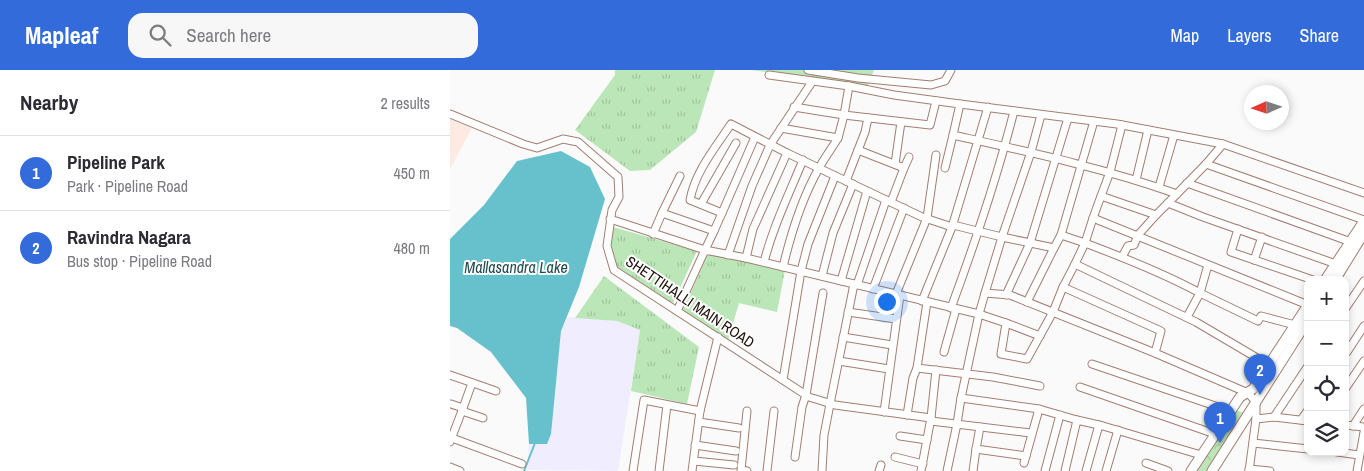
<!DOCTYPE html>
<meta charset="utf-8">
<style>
:root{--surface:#fff;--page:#f7f7f7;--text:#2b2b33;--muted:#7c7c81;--line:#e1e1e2;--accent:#336cda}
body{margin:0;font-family:"Archivo Narrow",sans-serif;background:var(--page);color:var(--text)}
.controls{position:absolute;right:15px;bottom:15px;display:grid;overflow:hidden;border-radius:10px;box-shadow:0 2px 8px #0003}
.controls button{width:45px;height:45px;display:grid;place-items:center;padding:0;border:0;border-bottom:1px solid var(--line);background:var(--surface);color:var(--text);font:25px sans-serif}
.compass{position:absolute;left:794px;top:15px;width:45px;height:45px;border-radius:50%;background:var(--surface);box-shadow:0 2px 8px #0003;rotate:267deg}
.you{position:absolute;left:436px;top:231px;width:18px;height:18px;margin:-12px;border:4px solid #fff;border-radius:50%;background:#1a73e8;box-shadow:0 0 0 8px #1a73e833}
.badge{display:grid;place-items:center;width:32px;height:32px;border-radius:50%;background:var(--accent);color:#fff;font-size:16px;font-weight:700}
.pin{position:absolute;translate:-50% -41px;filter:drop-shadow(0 1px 2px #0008)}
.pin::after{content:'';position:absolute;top:26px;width:18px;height:15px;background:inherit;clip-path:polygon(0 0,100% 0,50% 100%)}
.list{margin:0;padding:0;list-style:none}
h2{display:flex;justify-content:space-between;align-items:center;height:65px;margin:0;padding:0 20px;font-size:21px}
h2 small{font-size:16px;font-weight:400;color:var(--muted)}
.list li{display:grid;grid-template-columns:32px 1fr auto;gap:15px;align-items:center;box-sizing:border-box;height:75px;padding:0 20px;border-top:1px solid var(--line)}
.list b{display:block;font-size:19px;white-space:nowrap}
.list p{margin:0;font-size:16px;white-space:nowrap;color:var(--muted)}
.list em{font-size:16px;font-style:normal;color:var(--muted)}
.icon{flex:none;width:28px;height:28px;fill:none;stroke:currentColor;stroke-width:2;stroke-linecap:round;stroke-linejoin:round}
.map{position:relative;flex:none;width:914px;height:401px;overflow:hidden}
header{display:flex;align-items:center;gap:30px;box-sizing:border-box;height:70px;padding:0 25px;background:var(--accent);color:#fff}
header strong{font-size:24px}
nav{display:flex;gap:28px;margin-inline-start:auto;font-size:18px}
.search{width:350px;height:45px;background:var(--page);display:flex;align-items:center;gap:12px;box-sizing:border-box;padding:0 18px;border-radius:15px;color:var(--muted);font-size:19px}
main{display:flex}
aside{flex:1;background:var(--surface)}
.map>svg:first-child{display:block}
.commercial{fill:#f0edff}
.built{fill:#feeae3}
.grass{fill:url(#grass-tufts)}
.park{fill:url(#park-crowns)}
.water{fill:#66c1cd}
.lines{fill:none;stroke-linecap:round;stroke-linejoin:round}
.stream{stroke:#66c1cd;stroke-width:2}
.minor-casing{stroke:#a37e71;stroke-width:9}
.major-casing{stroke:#a37e71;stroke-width:11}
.minor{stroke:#fff;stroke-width:7}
.major{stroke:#fff;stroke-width:9}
.labels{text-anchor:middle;stroke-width:4;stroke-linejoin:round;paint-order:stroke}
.street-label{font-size:15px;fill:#231510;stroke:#fff}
.water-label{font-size:16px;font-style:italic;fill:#214b51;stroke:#fff}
</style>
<header>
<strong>Mapleaf</strong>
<div class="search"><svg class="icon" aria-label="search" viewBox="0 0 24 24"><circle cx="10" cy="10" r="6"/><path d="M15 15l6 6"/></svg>Search here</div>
<nav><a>Map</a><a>Layers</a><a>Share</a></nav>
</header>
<main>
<aside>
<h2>Nearby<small>2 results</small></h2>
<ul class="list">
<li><span class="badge">1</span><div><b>Pipeline Park</b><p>Park · Pipeline Road</p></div><em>450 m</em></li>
<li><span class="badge">2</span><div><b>Ravindra Nagara</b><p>Bus stop · Pipeline Road</p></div><em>480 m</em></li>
</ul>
</aside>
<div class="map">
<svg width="914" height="401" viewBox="0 0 914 401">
<defs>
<pattern id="grass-tufts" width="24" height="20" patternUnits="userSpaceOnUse" patternTransform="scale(1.25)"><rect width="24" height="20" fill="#bbe7b8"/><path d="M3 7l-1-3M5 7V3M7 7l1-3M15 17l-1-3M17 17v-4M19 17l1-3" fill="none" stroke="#a0c59d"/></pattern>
<pattern id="park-crowns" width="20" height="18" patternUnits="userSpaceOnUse" patternTransform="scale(1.25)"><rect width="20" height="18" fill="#bbe7b8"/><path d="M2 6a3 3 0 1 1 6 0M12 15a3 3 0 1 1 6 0" fill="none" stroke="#a0c59d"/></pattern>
</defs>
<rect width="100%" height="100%" fill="#fafafa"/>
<path class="commercial" d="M117 247 167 251 190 260 168 401 77 400 79 374H97L111 261Z"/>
<path class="built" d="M0 49 22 58 0 99Z"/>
<g class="grass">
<path d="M165 0H265L246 62 200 100 180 101 125 60 165 5Z"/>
<path d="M301 0H424L418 16Z"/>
<path d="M163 157 247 181 223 233 166 198 161 176Z"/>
<path d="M258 184 335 200 327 242 289 233 278 271 233 240Z"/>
<path d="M154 206 249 277 237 334 181 321 190 260 167 251 125 248Z"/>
</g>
<path class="park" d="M783 339 797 344 760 401H743Z"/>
<path class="water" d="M111 81 140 97 155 129 129 217 111 261 101 364 97 374H79L76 328 41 282 7 258 0 256V169L34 135 67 91Z"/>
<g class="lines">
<path class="stream" d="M74 401 85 373"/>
<g class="minor-casing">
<g id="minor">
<path d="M358 0 408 8 481 15 495 11 501 0"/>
<path d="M319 5 399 16 444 25 510 34 503 65C579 82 654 98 727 124"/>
<path d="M399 16 394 45 480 55 486 31"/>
<path d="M510 34 667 54 773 74"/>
<path d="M0 44 73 74 87 78 113 69 128 72 168 107 169 127 162 140 157 176 164 200 359 327 385 335 481 348"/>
<path d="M591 45 581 82 552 167 604 178 611 165 635 173 643 148 858 235"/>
<path d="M331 58 388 68 394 45 344 37"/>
<path d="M408 80 454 98 441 132"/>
<path d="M445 94 451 52"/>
<path d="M756 94 914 150"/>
<path d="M454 98 459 87"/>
<path d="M495 98 503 65"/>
<path d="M230 106 212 143 264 161 272 143 240 130C245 102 265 78 281 54L337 83 472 147 502 157 538 37"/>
<path d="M686 110 698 60"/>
<path d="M396 111 415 62 418 48"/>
<path d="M737 113 901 172"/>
<path d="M709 117 724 65"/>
<path d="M651 126 660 102 672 55"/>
<path d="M718 133 756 94 773 74 914 123"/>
<path d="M251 134 286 73"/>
<path d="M272 143 305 67"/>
<path d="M643 148 651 126 706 145 718 133 753 147 886 194"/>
<path d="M160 149 255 180 264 161"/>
<path d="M503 155 552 167 535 223"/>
<path d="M788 159 781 182 863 210"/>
<path d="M203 164 212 143"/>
<path d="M611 165 644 51"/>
<path d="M278 185 302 116 320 75 362 12"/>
<path d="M672 187 678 176 684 175 688 165 706 145"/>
<path d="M296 188 303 159 337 83"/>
<path d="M804 190 812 167"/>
<path d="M314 192C323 157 339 124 353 90"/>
<path d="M625 194 635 173C675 188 713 203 750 223L737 247"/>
<path d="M758 195 750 223 808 251 811 246 845 255"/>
<path d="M333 197C341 163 352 128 369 98 375 87 382 78 388 68"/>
<path d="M372 206 383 163 403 114"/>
<path d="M391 211 417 121"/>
<path d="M407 215 436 130"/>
<path d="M613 217 625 194 746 252 819 295"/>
<path d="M423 219 454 138"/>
<path d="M446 224 477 148 486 85"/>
<path d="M556 225 580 173 618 48"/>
<path d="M472 231 502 157"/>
<path d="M477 232 467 298 543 307 590 316"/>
<path d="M577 232 604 178"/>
<path d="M501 238C525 173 547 108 564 41"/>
<path d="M895 239 914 211"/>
<path d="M227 241 255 180 296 188 529 244 535 223 560 225 705 283 798 323 806 332V349L799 401"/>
<path d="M398 242 446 249"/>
<path d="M556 253 590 266"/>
<path d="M393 267 442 275"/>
<path d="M494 282 506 239"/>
<path d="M897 282 914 256"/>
<path d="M389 291 439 299"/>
<path d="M642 294 780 341"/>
<path d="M0 305 46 321"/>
<path d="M333 310 351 201 358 174 385 106"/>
<path d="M630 317 765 364"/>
<path d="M895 319 914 291"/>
<path d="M511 328 529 244 556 253 551 284 577 289 603 242 613 217 711 261 705 283"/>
<path d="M13 338 22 313"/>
<path d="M589 339 627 350"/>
<path d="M12 341 33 348"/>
<path d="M434 342 450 225"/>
<path d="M457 345 463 308 467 298"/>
<path d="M824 347 858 296"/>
<path d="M806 349 824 347 858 351"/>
<path d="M851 350 858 340"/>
<path d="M481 351 581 363"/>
<path d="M249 352 289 358"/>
<path d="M895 355 914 357"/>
<path d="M903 356 914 339"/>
<path d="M530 357 526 379 576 386"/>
<path d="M450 366 477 370"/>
<path d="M2 368 72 394"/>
<path d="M0 372 13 338 1 334"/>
<path d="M803 373 858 379"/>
<path d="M245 375 286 381"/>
<path d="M887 382 909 385"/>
<path d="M345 387 352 337 356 325 373 223"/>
<path d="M445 387 473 394"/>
<path d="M244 391 284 395"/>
<path d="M696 393 718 401"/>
<path d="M0 397 10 401"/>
<path d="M799 399 820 401"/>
<path d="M183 401 194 330 250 341"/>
<path d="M209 401 217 335"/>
<path d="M242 401 250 341 268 267"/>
<path d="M297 401 291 400 297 341"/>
<path d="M317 401 324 341"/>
<path d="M372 401 374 365 380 334 404 214"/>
<path d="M429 401 431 395"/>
<path d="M471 401 481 348 486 300"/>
<path d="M497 401 507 354 511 328 589 339 574 393"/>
<path d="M523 401 526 379"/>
<path d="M595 401 610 345"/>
<path d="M615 401 627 350 653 356 751 385"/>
<path d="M636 401 649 355"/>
<path d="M656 401 668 360"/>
<path d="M907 401 914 362"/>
</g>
</g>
<g class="major-casing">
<g id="major">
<path d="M875 210 914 151"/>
<path d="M885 210 914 163"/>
<path d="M741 401 790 327 803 319 858 235"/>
<path d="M762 401 858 250"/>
</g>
</g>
<use href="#minor" class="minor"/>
<use href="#major" class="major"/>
</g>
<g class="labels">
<g class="street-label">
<text transform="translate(240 232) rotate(34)" y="5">SHETTIHALLI MAIN ROAD</text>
</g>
<g class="water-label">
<text x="66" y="203">Mallasandra Lake</text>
</g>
</g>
</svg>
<div class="controls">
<button>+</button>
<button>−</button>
<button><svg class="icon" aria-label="locate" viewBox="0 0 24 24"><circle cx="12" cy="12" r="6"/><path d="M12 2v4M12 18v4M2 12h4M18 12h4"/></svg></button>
<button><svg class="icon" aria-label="layers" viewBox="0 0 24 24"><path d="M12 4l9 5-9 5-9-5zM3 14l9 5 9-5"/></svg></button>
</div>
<svg class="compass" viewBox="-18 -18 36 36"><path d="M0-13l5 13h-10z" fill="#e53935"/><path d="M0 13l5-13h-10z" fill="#7c7c81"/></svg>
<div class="you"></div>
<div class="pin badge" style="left:770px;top:373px">1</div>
<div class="pin badge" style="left:810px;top:325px">2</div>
</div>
</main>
